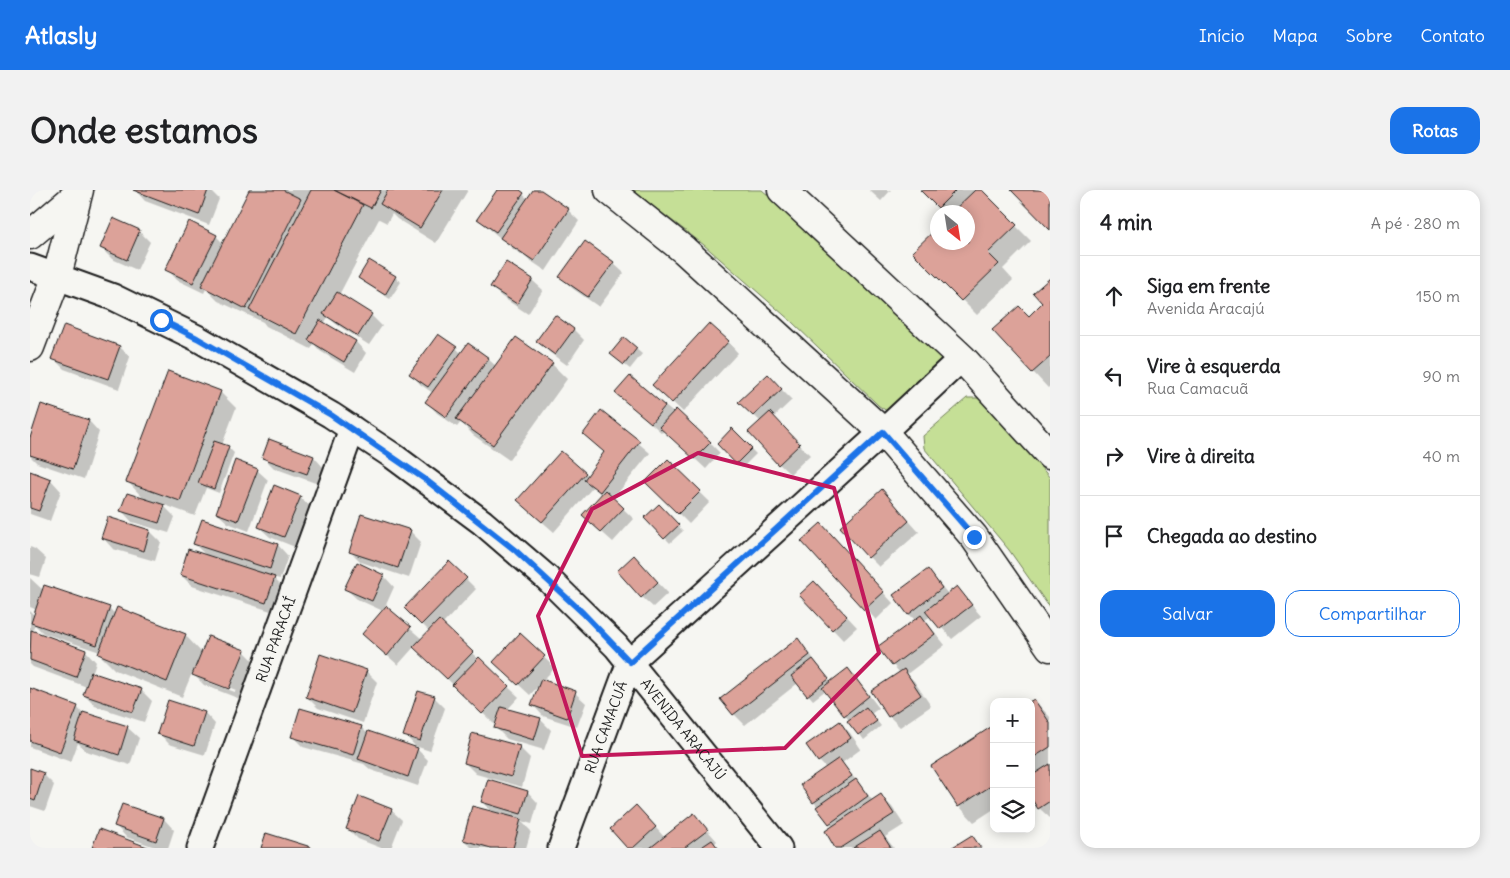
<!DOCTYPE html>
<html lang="pt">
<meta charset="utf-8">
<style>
:root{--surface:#fff;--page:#f2f2f2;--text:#202124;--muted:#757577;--line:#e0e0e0;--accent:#1a73e8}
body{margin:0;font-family:Delius,sans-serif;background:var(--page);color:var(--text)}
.controls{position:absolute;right:15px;bottom:15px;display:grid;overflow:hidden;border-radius:10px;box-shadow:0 2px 12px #0003}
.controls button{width:45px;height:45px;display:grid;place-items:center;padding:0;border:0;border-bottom:1px solid var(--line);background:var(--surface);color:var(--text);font:25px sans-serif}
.compass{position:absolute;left:900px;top:15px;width:45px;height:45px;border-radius:50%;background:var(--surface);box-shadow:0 2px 12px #0003;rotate:150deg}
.stop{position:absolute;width:15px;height:15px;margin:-11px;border:4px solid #1a73e8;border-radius:50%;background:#fff}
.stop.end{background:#1a73e8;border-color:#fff;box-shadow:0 1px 5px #0008}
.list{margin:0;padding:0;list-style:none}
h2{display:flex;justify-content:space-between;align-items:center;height:65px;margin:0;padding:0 20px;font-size:21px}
h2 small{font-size:16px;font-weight:400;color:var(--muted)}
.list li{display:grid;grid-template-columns:32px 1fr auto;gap:15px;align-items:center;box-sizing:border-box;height:80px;padding:0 20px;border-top:1px solid var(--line)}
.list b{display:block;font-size:19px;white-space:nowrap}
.list p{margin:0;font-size:16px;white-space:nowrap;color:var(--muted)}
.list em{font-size:16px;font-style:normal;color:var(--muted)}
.actions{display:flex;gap:10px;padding:15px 20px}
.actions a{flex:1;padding:11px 0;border:1px solid var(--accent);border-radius:15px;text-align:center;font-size:18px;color:var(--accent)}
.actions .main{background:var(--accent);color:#fff}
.icon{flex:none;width:28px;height:28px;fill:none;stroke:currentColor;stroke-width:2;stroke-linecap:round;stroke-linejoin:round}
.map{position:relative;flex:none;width:1020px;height:658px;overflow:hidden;border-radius:15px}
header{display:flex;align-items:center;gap:30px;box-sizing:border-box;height:70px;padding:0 25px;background:var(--accent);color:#fff}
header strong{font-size:24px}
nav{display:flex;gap:28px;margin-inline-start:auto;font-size:18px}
.intro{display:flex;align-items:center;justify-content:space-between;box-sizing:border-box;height:120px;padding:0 30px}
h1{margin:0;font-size:35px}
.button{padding:12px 22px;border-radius:15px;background:var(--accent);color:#fff;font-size:18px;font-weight:700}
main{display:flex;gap:30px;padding:0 30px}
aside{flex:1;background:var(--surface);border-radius:15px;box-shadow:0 2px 12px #0003}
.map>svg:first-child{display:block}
.green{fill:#c5df96;stroke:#707e59}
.shadow{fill:#0003;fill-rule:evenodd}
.building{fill:#dca299;stroke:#1c1c1c}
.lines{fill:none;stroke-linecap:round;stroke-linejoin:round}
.street-casing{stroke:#1c1c1c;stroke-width:29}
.secondary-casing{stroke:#1c1c1c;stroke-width:31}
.street{stroke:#f6f6f2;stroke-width:25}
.secondary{stroke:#f6f6f2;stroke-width:28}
.route{stroke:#1a73e8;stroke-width:6}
.marked{fill:none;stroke:#c2185b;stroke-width:4;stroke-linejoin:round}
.labels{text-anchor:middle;stroke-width:5;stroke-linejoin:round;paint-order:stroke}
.street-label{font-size:14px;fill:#1c1c1c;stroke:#f6f6f2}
</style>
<header>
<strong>Atlasly</strong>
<nav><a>Início</a><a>Mapa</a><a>Sobre</a><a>Contato</a></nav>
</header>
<div class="intro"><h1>Onde estamos</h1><a class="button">Rotas</a></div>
<main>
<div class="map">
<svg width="1020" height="658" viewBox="0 0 1020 658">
<rect width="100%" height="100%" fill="#f6f6f2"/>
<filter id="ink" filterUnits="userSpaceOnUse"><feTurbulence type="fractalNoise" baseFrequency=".02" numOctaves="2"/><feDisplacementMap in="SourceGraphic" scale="10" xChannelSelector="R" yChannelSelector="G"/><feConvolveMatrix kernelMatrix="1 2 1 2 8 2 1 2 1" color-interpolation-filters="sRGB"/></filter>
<g filter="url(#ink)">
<g class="green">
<path d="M602 0H732L765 28 913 168 915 177 864 222 857 221 849 216 762 132 674 55Z"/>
<path d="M937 208H952L960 216 1020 288V418L979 360 894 258 893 246Z"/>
</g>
<g class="shadow">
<path d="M105 0H180L189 9 179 35 115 11Z"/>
<path d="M221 0H438L406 53 367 29 362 24 357 33 349 29 309 105 341 125 352 136 339 155 306 134 298 127 294 134 326 152 336 163 325 182 290 161 284 154 281 159 236 136 233 132 188 111 176 99 174 103 147 90 137 79 186 46 194 54Z"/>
<path d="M468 0H488L498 9 504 0H508L538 20 549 31 516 81 483 59 448 29Z"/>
<path d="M839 0H861L851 11Z"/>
<path d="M892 0H950L1001 51 973 79 983 90 947 125 884 62 908 52H938V22H915Z"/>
<path d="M109 41 120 52 107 80 82 69 71 58Z"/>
<path d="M340 72 365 87 371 92 360 109 335 93 330 88Z"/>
<path d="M583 73 594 83 569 117 542 98 531 87Z"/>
<path d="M1020 89V196L1018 198 1003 182 999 128 1014 114Z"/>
<path d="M502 90 513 100 498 124 472 107 461 97Z"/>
<path d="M35 137 90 157 100 167 89 199 34 179 23 168Z"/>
<path d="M544 140 554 150 537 175 519 162 508 151Z"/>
<path d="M594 149 612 164 600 179 587 169Z"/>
<path d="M698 152 708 163 653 222 635 205Z"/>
<path d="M426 158 432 164 458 169 466 176 522 174 537 189 479 270 443 245 431 232 427 237 407 223 397 212 403 203 391 195 381 184Z"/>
<path d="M738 186 762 210 743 228 780 265 760 284 749 274 731 232 710 212Z"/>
<path d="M190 202 206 218 192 255 199 258 204 263 189 303 176 298 165 326 132 314 145 327 139 343 102 332 92 321 116 311 98 292Z"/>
<path d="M587 203 635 216 680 253 690 263 676 279 634 240 632 243Z"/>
<path d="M571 221 620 263 583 309 604 329 583 352 565 336 572 305 563 297 524 342 500 321 531 263 558 286 575 263Z"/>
<path d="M59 231 69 242 54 289 7 273 0 266V252Z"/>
<path d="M702 240 726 264 712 278 688 254Z"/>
<path d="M233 267H284L294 278 288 294 244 278Z"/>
<path d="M638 271 680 312 659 334 617 292Z"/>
<path d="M227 280 238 290 219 341 198 333 187 323Z"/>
<path d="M0 283 21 290 31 301 20 331 0 324Z"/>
<path d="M270 307 281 317 265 357 240 347 229 337Z"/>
<path d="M862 312 889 342 849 377 839 367Z"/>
<path d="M629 316 653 341 640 353 616 328Z"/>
<path d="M79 328 120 341 131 352 125 371 83 359 73 348Z"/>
<path d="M172 330 248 355 258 366 250 389 242 387 255 399 247 423 162 396 151 385 178 367 164 354Z"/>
<path d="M380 341 391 352 379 388 331 372 320 361Z"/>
<path d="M801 346 863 413 846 430 773 351Z"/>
<path d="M0 357 5 359 16 369 10 387 0 384Z"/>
<path d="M614 378 638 403 623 417 612 407Z"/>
<path d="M898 380 918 404 927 398 951 426 922 449 901 426 895 430 915 455 877 484 884 491 901 516 870 537 859 526 870 483 863 475 885 430 879 424Z"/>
<path d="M354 386 364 397 355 417 392 449 399 441 376 418 436 389 446 399 412 435 489 507 477 520 510 529 521 540 514 560 477 549 466 538 469 528 464 534 384 457 368 475 333 444 353 421 327 409 316 399Z"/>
<path d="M0 388 14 401 79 418 85 424 155 445 172 463 214 461 225 472 210 509 174 495 162 483 152 507 85 480 69 464 70 462 13 443 5 435 2 442 56 461 66 472 62 484 111 500 122 511 114 532 65 516 54 505 57 497 3 477 0 474V421L5 426 7 420 0 417ZM175 488 206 500 205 502 175 491Z"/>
<path d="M795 403 827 437 813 450 770 405Z"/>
<path d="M490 445 525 478 512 491 545 503 556 513 547 537 513 526 503 515 511 493 500 505 475 482Z"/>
<path d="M767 450 778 461 801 493 818 480 828 491 849 518 841 524 851 536 834 550 796 500 783 510 768 493 715 535 704 524 692 509Z"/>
<path d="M336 481 347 492 333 533 288 518 277 507Z"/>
<path d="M0 500 47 517 54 525V523L98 538 109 548 100 575 56 561 48 553 41 572 0 557Z"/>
<path d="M404 507 415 518 400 561 385 556 375 545Z"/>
<path d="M1004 510 1020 527V628L1009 618 1001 606V512Z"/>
<path d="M139 512 175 523 185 534 175 565 139 554 129 543Z"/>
<path d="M810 533 820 543 831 559 812 573 843 611 851 606 862 617 874 635 855 647 864 658H807L803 637 784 612 796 578 789 571Z"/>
<path d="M964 536V619L944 632 929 616Z"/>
<path d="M331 537 338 544 387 559 398 570 388 596 341 580 334 574 273 557 262 546Z"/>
<path d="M489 557 500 568 492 597 446 584 435 573Z"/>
<path d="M0 579 13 584 24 595 15 621 0 616Z"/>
<path d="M458 591 498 602 508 613 502 634 491 631 501 641 496 658H442L434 650 463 623 452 612Z"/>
<path d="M93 615 134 629 144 640 138 658H128L96 647 86 636Z"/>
<path d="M361 620 372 630 361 658H351L328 649 318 639Z"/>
<path d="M664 625 687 651 684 654 688 658H599L617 628 635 648Z"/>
</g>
<g class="building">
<path d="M103 0H178L169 25Z"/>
<path d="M219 0H253L271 9 216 119 171 96Z"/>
<path d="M281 0H304L333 15 266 144 219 120Z"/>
<path d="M304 0H351L341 18Z"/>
<path d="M358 0H413L390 38 350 14Z"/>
<path d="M467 0H490L494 3 466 42 447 29Z"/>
<path d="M503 0H511L539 19 504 71 470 48Z"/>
<path d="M890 0H926L908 18Z"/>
<path d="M945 0H952L987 35 958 63 969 74 931 111 882 62 908 37V52H938V22H922Z"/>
<path d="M981 0H1020V40Z"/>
<path d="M83 28 110 40 97 70 70 58Z"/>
<path d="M159 31 187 45 163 93 135 80Z"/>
<path d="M555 51 584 72 558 107 529 87Z"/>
<path d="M339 70 366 86 355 105 328 88Z"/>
<path d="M476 72 503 89 487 114 460 97Z"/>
<path d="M1020 88V167L1002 183 962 140 989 116 999 126 1012 113 1003 103Z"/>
<path d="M307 102 342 124 328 146 293 124Z"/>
<path d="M525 125 544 139 525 165 506 151Z"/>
<path d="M290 130 326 151 314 172 278 150Z"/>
<path d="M679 133 699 151 642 213 622 195Z"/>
<path d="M34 135 90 156 78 189 21 169Z"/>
<path d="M408 144 427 157 398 197 379 184Z"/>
<path d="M486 147 523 173 463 255 426 229Z"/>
<path d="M594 147 607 158 594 175 580 164Z"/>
<path d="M438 153 459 168 416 227 395 212Z"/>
<path d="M138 181 191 201 150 311 96 292Z"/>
<path d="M738 184 752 199 723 226 708 212Z"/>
<path d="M600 186 635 216 621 233 585 203Z"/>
<path d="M11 214 59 230 43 279 0 265V248Z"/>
<path d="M646 219 681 252 664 269 629 237Z"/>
<path d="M571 220 610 251 570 302 554 290 574 262 553 244Z"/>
<path d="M740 222 770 254 748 275 718 242Z"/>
<path d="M702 238 722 258 706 274 687 254Z"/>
<path d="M239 249 284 266 277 284 232 268Z"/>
<path d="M184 251 199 256 184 299 168 293Z"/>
<path d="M531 261 556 283 512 332 487 310Z"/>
<path d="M638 269 671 301 648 324 615 292Z"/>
<path d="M205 270 228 279 208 331 186 323Z"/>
<path d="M0 281 21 289 9 321 0 318Z"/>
<path d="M244 295 271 306 254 347 228 337Z"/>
<path d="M852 299 879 331 838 368 810 337Z"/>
<path d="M575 300 594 318 571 342 552 325Z"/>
<path d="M97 303 135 315 129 333 90 321Z"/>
<path d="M629 314 649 335 634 349 614 328Z"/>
<path d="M331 324 381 340 368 378 319 362Z"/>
<path d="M78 327 120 340 114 361 71 348Z"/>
<path d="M172 329 248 354 240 379 163 354Z"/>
<path d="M791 333 854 402 834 420 771 351Z"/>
<path d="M158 359 245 387 236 413 150 385Z"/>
<path d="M604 365 628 392 611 408 587 381Z"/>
<path d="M419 371 437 388 391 435 374 418Z"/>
<path d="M327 372 354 385 342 411 314 399Z"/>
<path d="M898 379 912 398 878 425 863 405Z"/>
<path d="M784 391 817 426 802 440 769 405Z"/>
<path d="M14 395 80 417 67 455 1 433Z"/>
<path d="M927 396 942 415 910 439 895 421Z"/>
<path d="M356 416 381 437 357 466 332 444Z"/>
<path d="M87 417 156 444 137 492 68 464Z"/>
<path d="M891 425 905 444 862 476 847 457Z"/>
<path d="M409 430 443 462 417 489 383 457Z"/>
<path d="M1 440 56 460 46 487 0 470Z"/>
<path d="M490 443 515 466 488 495 463 472Z"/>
<path d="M178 446 215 460 199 499 162 485Z"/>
<path d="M768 448 780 465 703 525 690 509Z"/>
<path d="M290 464 337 480 322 523 276 507Z"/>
<path d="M449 467 479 496 452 524 422 495Z"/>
<path d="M783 469 799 489 777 506 761 486Z"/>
<path d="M818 478 839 506 814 526 792 498Z"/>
<path d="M874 479 891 505 858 527 841 501Z"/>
<path d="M61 482 112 499 103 522 53 505Z"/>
<path d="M511 489 546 501 537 528 501 515Z"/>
<path d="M0 498 48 516 30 562 0 551Z"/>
<path d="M388 501 405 506 390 551 373 546Z"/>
<path d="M1004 509 1020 533V557L1001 569V512H999Z"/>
<path d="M138 510 175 522 164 556 127 544Z"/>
<path d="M471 517 511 528 504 550 464 538Z"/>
<path d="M836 517 847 531 828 545 817 531Z"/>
<path d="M270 518 332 536 323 565 261 547Z"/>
<path d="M53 522 98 536 89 565 44 550Z"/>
<path d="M810 531 821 548 788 572 776 555Z"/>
<path d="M964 535V594L928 617 901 576Z"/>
<path d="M338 541 388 558 378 587 328 569Z"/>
<path d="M442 543 490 556 481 587 434 573Z"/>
<path d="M809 568 822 586 783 613 770 595Z"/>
<path d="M1020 574V611L1008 619 1001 608V586Z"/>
<path d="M0 578 14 583 5 611 0 609Z"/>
<path d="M458 589 498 601 491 624 451 612Z"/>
<path d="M826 589 838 606 799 634 786 617Z"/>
<path d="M851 604 864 624 811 658H805L795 641Z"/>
<path d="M329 606 362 619 349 651 316 639Z"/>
<path d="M92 614 134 628 126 651 84 636Z"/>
<path d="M606 615 626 637 603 658H597L580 639Z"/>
<path d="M442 616 491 629 483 658H461L433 650Z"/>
<path d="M664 623 678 640 654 658H620Z"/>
<path d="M69 639 120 658H62Z"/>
<path d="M850 641 861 658H823Z"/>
<path d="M236 643 281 657V658H231Z"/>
<path d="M942 645 951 658H921Z"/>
<path d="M682 650 688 658H670Z"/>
</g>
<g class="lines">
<g class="street-casing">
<g id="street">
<path id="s1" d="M0 77 83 107 167 148 301 225 363 266 452 332 517 388 586 456 749 658"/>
<path id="s2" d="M170 658 322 239"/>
<path id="s3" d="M531 658 600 472 853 242 932 168"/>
</g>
</g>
<g class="secondary-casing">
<g id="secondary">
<path d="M579 0 654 60 853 242 944 347 1020 457"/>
<path d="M752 0 932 168 1020 265"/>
<path d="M0 45 47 5"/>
<path d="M0 157 27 86 49 0"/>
</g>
</g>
<use href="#street" class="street"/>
<use href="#secondary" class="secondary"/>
</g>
</g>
<g class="lines" filter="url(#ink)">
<path class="route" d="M131 130 167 148 301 225 396 290 486 361 553 423 600 472 853 242 944 347"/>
</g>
<path class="marked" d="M668 263 804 298 849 463 755 558 552 566 508 426 562 319Z"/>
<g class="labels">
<g class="street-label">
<text dy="5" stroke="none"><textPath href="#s2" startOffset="222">RUA PARACAÍ</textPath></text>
<text dy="5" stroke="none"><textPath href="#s3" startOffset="129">RUA CAMACUÃ</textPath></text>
<text dy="5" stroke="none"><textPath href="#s1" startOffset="811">AVENIDA ARACAJÚ</textPath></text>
</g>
</g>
</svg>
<div class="controls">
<button>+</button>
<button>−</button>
<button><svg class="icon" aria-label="layers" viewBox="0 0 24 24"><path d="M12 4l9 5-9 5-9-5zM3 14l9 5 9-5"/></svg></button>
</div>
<svg class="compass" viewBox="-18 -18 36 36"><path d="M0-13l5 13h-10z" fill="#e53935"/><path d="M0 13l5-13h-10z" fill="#757577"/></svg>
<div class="stop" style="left:131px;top:130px"></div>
<div class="stop end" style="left:944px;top:347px"></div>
</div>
<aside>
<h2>4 min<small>A pé · 280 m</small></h2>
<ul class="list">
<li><svg class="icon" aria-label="ahead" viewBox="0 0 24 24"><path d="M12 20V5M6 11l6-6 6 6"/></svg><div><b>Siga em frente</b><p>Avenida Aracajú</p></div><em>150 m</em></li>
<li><svg class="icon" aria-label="left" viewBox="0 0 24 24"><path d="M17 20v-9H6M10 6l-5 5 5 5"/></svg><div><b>Vire à esquerda</b><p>Rua Camacuã</p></div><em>90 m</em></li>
<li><svg class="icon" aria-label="right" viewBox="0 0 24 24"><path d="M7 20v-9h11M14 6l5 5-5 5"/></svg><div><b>Vire à direita</b></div><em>40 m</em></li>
<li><svg class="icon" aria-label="arrive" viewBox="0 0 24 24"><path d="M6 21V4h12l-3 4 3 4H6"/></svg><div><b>Chegada ao destino</b></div></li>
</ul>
<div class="actions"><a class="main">Salvar</a><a>Compartilhar</a></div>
</aside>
</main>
